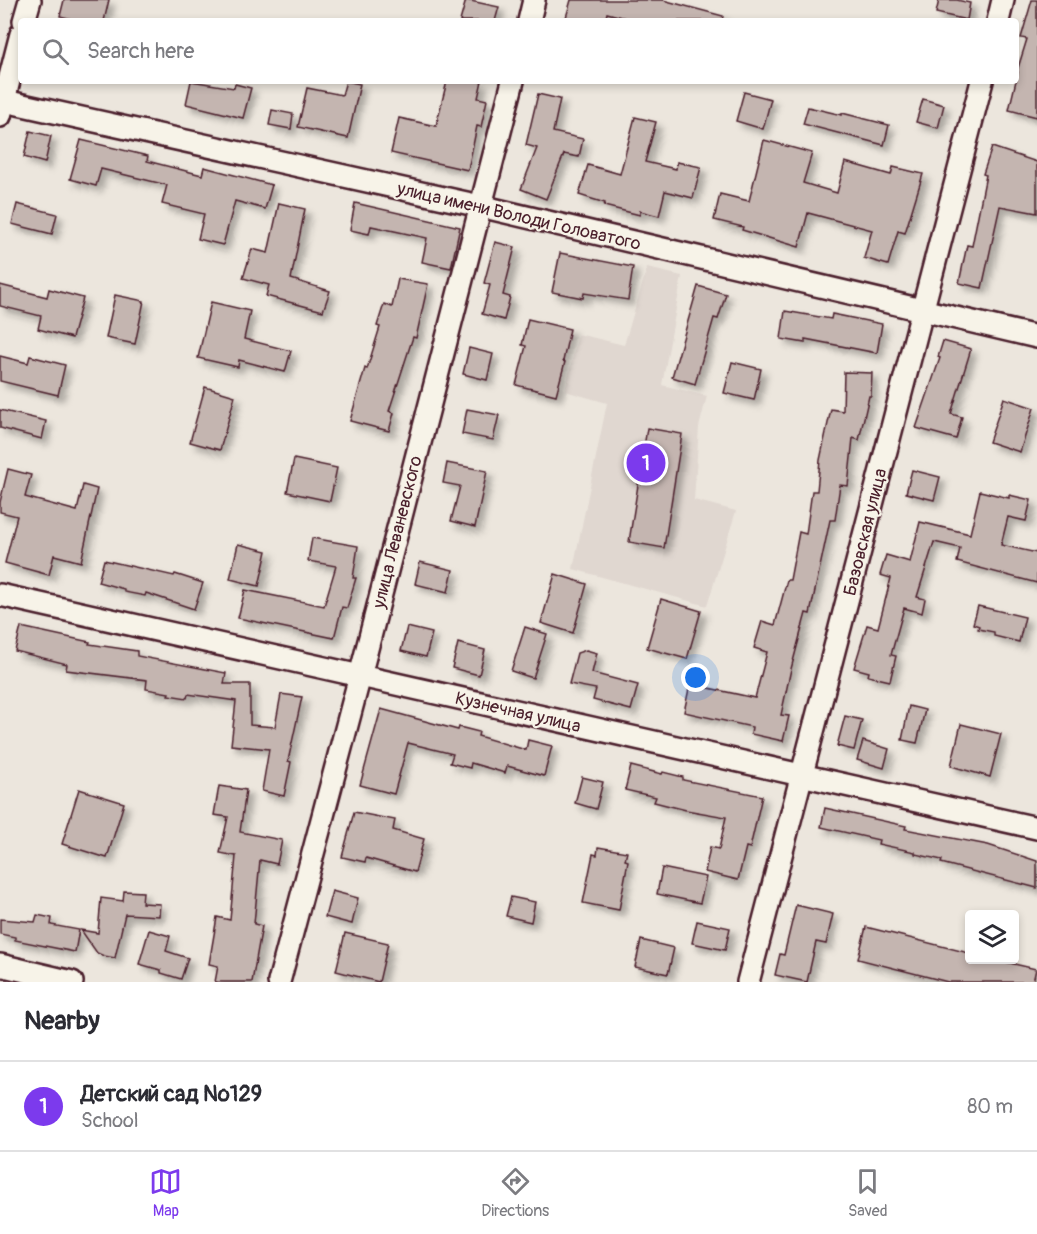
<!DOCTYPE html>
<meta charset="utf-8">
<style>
:root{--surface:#fff;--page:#f2f2f3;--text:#2b2b33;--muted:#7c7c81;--line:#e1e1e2;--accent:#7c3aed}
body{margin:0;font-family:Pangolin,sans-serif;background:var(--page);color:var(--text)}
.controls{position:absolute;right:18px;bottom:18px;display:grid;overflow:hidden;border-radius:6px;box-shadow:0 3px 9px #0003}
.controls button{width:54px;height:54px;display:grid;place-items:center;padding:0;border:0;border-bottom:2px solid var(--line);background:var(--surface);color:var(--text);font:30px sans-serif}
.you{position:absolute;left:696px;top:678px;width:21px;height:21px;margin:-15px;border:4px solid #fff;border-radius:50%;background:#1a73e8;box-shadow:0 0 0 9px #1a73e833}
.badge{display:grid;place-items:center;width:39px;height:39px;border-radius:50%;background:var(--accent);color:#fff;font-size:20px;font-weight:700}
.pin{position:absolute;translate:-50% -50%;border:3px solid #fff;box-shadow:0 2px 6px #0006}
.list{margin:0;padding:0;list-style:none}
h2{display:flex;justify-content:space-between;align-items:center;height:78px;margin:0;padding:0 24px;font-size:26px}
h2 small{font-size:20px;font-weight:400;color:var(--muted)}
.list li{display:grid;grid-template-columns:39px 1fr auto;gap:18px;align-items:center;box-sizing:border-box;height:90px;padding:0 24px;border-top:2px solid var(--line)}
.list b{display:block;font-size:22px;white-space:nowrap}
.list p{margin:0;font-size:20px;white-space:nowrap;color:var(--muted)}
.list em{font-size:20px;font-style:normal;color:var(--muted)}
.icon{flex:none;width:33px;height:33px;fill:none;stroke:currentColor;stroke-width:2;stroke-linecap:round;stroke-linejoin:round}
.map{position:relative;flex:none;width:1037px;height:982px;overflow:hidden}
.search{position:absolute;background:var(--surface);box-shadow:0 3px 9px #0003;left:18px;right:18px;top:18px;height:66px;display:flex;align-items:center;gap:15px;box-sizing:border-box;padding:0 21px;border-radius:6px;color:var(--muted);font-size:22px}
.sheet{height:168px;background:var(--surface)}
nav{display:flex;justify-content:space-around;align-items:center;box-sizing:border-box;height:84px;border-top:2px solid var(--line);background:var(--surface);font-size:16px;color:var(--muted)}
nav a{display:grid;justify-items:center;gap:3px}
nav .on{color:var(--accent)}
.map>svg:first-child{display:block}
.built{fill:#e0d7d0}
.building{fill:#c4b5b0;stroke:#4a1f2b;stroke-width:1.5;filter:url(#shadow)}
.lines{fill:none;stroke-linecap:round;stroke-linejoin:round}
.minor-casing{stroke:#4a1f2b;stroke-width:26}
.minor{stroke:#f7f3e8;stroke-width:21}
.labels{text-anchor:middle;stroke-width:4.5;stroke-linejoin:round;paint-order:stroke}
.street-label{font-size:18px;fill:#4a1f2b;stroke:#f7f3e8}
</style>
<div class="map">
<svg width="1037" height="982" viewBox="0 0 1037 982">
<defs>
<filter id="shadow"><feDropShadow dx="5.5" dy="5.5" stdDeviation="3" flood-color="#0004"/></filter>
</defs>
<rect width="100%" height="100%" fill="#ece6dd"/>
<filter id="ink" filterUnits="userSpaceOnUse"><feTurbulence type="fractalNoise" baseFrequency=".0167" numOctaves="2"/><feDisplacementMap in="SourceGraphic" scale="12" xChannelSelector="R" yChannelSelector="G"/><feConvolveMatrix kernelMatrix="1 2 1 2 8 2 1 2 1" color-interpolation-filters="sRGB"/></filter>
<g filter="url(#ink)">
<path class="built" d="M647 268 682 276 662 385 707 396 699 427 694 500 736 511 707 606 573 569 607 403 565 391 578 334 624 345Z"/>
<g class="building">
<path d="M64 0H109L104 21H79L60 16Z"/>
<path d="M466 0 499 7 495 21H460Z"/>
<path d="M571 0H663L723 16 722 21H637L607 13 605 21H565Z"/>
<path d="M939 0H957L970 3 967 20 936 13Z"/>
<path d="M1032 0H1037V117L1009 110 1018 72 1017 71 1027 39 1021 38Z"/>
<path d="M191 81 234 88 235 84 251 88 243 118 186 104Z"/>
<path d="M346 81 360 84 348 138 298 127 307 88 342 95Z"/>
<path d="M447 81H482L478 98 487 100 481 127 477 126 468 170 391 153 399 118 436 126Z"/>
<path d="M744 92 771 99 763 129 736 121Z"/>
<path d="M538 94 560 99 553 132 583 139 579 157 564 154 546 199 521 189 537 148 526 145Z"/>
<path d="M923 99 944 105 938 128 916 122Z"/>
<path d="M808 107 842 115V113L889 125 884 145 803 124Z"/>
<path d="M272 110 293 114 291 129 269 125Z"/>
<path d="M635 117 656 122 645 162 676 169 677 162 701 167 693 198 665 191 659 216 640 211V215L604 206 605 203 579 195 588 165 620 174Z"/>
<path d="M30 131 51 136 45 163 24 157Z"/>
<path d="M81 140 148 156 147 161 202 175 204 167 272 185 265 209 235 201 223 245 198 239 204 214 162 204 167 185 101 169 96 186 70 179Z"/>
<path d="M764 140 812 153 803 183 837 193 845 162 891 175 893 167 923 174 905 233 898 231 888 265 864 258 872 230 808 213 799 247 742 230 743 227 714 220 720 194 749 201Z"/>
<path d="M992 147 1037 162V213L1000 206 982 288 959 283 967 245 972 246 986 175 983 174Z"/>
<path d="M279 203 305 209 291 279 330 291 323 311 266 296 269 285 243 278 252 249 268 253Z"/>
<path d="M355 203 460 227 451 268 422 262 427 238 371 226 369 234 350 230Z"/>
<path d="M17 204 57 214 52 234 12 224Z"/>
<path d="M495 242 515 247 503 295 510 297 504 320 482 314 490 285 484 283Z"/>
<path d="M560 253 633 267 628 300 584 293 583 298 552 292Z"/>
<path d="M398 279 428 284 416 338 413 337 389 411 394 413 389 431 350 421 365 368 367 369 380 327 377 326 384 304 392 307Z"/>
<path d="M0 285 47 297 49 289 83 298 72 338 38 329 41 316 0 306Z"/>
<path d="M698 286 726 294 718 319 714 318 695 384 672 377Z"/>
<path d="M115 295 144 301 135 344 106 338Z"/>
<path d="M211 302 250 311 244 339 291 351 285 372 239 360 238 367 198 358Z"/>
<path d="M785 311 831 319 832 314 882 324 877 353 805 339V343L781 339Z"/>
<path d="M528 319 570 329 563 361 565 362 556 395 516 385 526 346 522 345Z"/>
<path d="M943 341 971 349 951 414 962 417 956 439 916 428 940 358 938 357Z"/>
<path d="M469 348 493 354 487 380 463 374Z"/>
<path d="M0 356 28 363 30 356 65 365 58 395 0 381Z"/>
<path d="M732 362 761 369 754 400 724 393Z"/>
<path d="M844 372 872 373 871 396H869L859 440 853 438 848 486 840 485 835 520H830L810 614 806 613 791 669 781 715 789 716 783 741 751 734 752 727 684 712 690 684 755 698 767 652 754 648 762 621 775 625 787 580H790L799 532 806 534 812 491H817L820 460 831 409 843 411Z"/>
<path d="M205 387 235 396 220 450 190 442Z"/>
<path d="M1004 398 1034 408 1020 452 989 442Z"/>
<path d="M467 409 499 415 493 440 462 434Z"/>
<path d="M0 410 46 421 42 439 0 428Z"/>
<path d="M647 428 682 434 664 548 629 542Z"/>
<path d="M294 459 337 468 330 501 287 492Z"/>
<path d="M447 463 487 471 475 527 451 521 460 486 443 483Z"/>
<path d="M8 469 31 475 25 497 77 511 83 485 97 489 81 562 54 555 49 575 5 563 17 516 0 512V502Z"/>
<path d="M912 470 940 477 934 500 906 493Z"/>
<path d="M980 491 1009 498V495L1031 500 1026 521 1008 517 1001 545 1037 553V583L957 562 960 548 934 542 917 597 925 599 922 613 904 608 891 655 896 656 890 681 868 676 869 672 854 668 867 625 878 628 891 578 880 575 886 555 910 562 920 522 970 534Z"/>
<path d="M312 538 358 546 353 578H356L347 608 342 607 334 638 238 618 245 590 324 606 336 566 308 561Z"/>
<path d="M238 544 267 551 259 586 230 579Z"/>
<path d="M104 560 174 576 175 574 203 583 194 609 146 593 145 596 124 592V589L98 582Z"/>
<path d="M420 562 453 570 448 592 415 584Z"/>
<path d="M555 574 587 584 573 633 541 623Z"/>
<path d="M661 599 701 611 687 659 647 648Z"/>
<path d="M978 606 1025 617 1019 642 994 636V632L978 629 979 626 973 624Z"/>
<path d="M21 627 90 642 89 644 137 651V656L226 673 224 684H250V725L275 727 281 694 302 697 288 761 291 762 284 796 262 791 269 749 231 745 236 701 188 694 187 698 168 695 169 693 146 689 147 680 66 670 67 664 15 651Z"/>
<path d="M407 627 432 633 426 657 401 651Z"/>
<path d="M525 627 547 634 533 678 511 671Z"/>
<path d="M458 643 485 650 479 675 452 668Z"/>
<path d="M586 650 597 653 592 673 638 685 631 710 593 700 596 689 569 684 577 653Z"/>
<path d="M909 706 925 710 917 743 902 740Z"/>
<path d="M381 709 458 730 459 727 479 732 478 736 526 750 528 740 552 746 544 776 507 766 505 773 471 763 470 768 450 763 453 754 408 743 394 794 360 785Z"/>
<path d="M845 716 862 720 854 750 837 746Z"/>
<path d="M961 724 1001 734 990 777 951 766Z"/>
<path d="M863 741 889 749 884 768 857 760Z"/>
<path d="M631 766 662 774 663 772 683 777V780L762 796 750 848 746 847 738 880 705 872 710 847 719 849 726 817 686 810 654 802 656 797 625 790Z"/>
<path d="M582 777 603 782 596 809 575 803Z"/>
<path d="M219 786 246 790 240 832 282 840 277 864 260 860 254 924 262 926 252 982H215L218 966 209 964 217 917 230 920 236 856 220 853 228 817 214 815Z"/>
<path d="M79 789 124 803 107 858 62 844Z"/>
<path d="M825 808 906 826 905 829 988 845 1037 861V888L941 863 942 860 915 854V852L878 844 879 840 821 827Z"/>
<path d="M354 812 395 820 393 830 424 839 415 872 366 858 365 862 342 857Z"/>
<path d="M598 847 627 852 625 860 628 861 619 910 583 903 593 854 597 855Z"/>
<path d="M662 868 706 877 700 903 657 894Z"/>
<path d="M124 891 143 892 142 903 160 904 159 916 125 914 115 958 104 956 97 953 81 930 98 933 101 898 123 901Z"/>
<path d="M332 891 358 898 352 924 325 917Z"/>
<path d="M511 897 535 902 531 922 506 916Z"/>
<path d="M796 905 833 914 826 944 816 942 807 982 775 975 780 954 784 955Z"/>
<path d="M37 915 52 918 51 925 79 930 75 952 15 940V937L0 934V919L35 922Z"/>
<path d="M697 921 730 928 725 950 692 943Z"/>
<path d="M866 927 969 953V960H997L1036 969 1033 982H948L858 959Z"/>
<path d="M149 930 170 936 166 951 188 958 181 979 161 973V970L139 964Z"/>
<path d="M345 933 388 943 379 982 336 971Z"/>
<path d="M641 940 674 948 668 974 635 967Z"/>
</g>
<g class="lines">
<g class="minor-casing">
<g id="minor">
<path d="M24 21 30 0"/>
<path d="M529 21 534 0"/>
<path d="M998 21 1003 0"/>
<path d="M0 100 480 206 1037 337"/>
<path d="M0 116 21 34"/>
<path d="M0 595 1037 828"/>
<path d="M0 965 72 982"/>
<path d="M279 982 360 676 513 81"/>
<path d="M748 982 982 81"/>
</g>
</g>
<use href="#minor" class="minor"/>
</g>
</g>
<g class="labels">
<g class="street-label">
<text transform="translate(519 216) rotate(13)" y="6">улица имени Володи Головатого</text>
<text transform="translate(397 532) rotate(-76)" y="6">улица Леваневского</text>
<text transform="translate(865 532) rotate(-76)" y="6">Базовская улица</text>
<text transform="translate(518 712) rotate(13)" y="6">Кузнечная улица</text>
</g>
</g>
</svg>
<div class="controls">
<button><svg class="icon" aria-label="layers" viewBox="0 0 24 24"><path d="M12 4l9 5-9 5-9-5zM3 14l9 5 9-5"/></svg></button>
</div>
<div class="you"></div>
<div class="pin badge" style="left:646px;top:463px">1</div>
<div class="search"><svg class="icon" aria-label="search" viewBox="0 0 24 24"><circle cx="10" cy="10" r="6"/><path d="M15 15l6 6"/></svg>Search here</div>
</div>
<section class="sheet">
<h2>Nearby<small></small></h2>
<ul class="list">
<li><span class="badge">1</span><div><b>Детский сад №129</b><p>School</p></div><em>80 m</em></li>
</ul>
</section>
<nav>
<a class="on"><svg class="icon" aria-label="map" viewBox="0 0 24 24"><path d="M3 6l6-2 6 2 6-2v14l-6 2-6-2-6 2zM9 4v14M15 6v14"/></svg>Map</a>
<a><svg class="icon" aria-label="directions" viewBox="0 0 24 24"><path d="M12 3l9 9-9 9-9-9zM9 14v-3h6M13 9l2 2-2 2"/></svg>Directions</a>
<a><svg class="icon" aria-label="saved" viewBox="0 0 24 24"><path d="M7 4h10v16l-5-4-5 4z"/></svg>Saved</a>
</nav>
